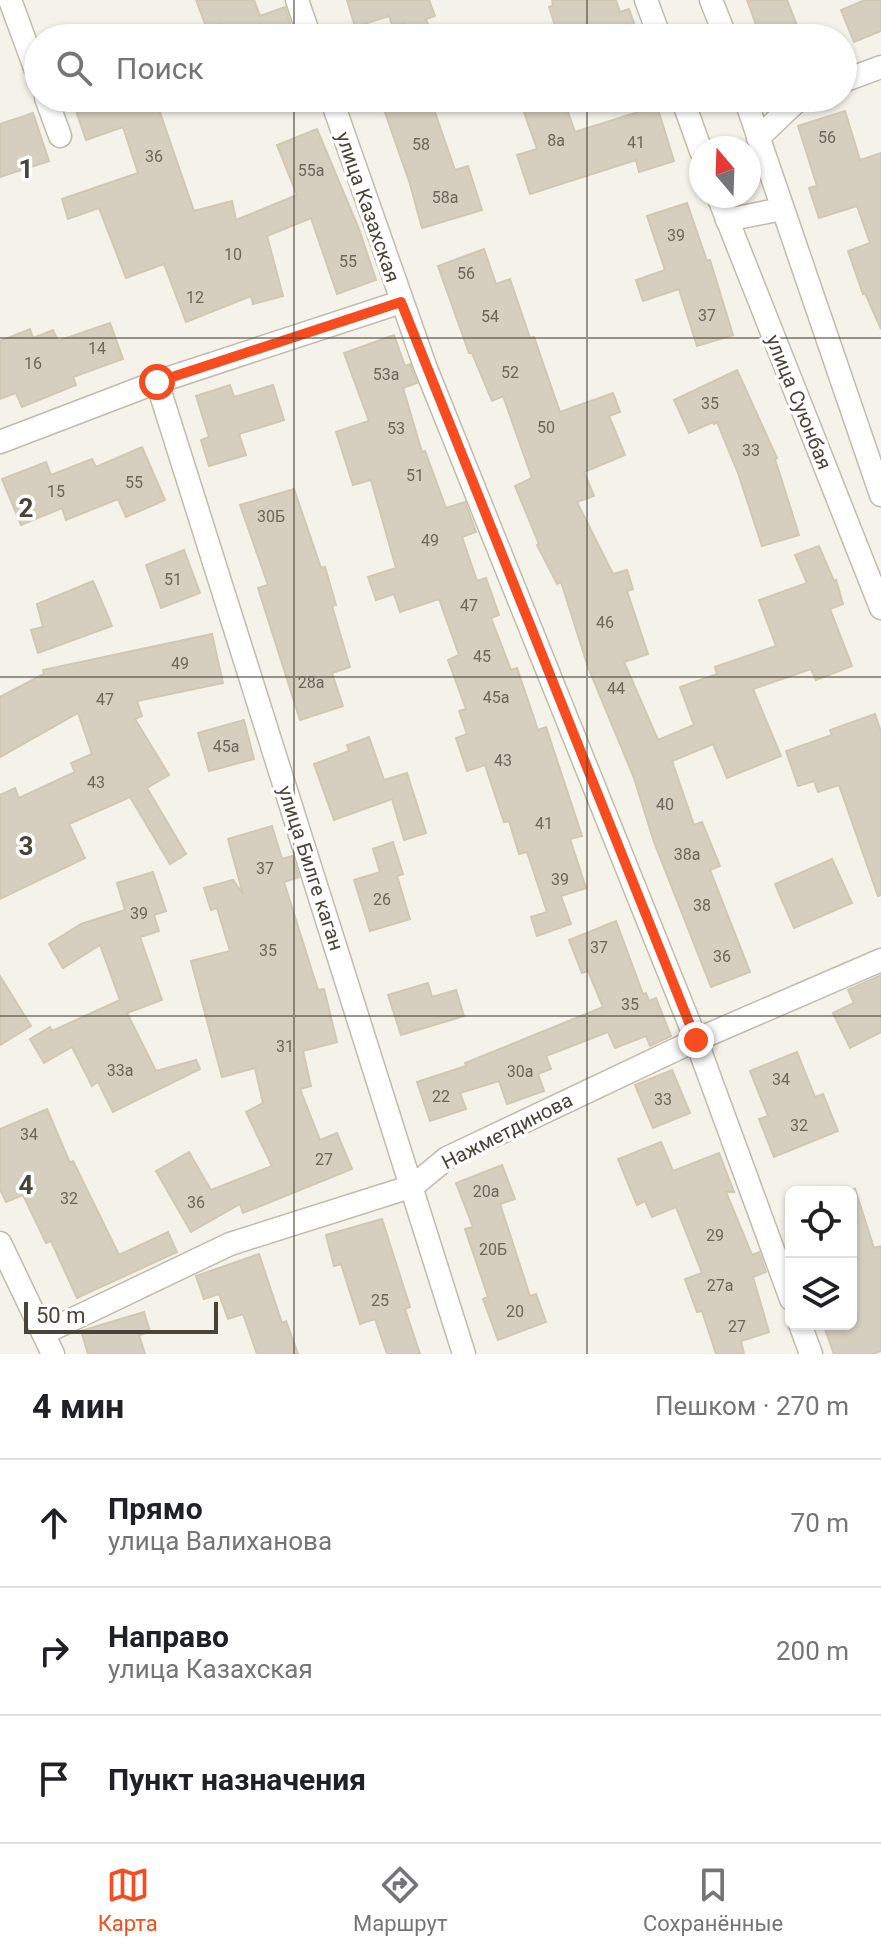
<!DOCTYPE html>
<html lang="ru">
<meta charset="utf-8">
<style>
:root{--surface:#fff;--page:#f2f2f2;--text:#202124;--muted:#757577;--line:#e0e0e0;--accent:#f64c1f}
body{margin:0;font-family:Roboto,sans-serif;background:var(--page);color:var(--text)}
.controls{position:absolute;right:24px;bottom:24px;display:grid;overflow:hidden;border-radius:12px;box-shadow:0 2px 6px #0004}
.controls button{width:72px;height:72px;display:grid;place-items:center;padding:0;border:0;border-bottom:2px solid var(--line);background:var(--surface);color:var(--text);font:40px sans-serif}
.compass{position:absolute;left:689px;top:136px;width:72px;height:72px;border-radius:50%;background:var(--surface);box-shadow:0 2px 6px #0004;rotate:341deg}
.scale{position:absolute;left:24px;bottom:20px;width:194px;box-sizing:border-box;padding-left:8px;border:4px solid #494338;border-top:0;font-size:22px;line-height:28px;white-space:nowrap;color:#494338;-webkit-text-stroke:6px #fff;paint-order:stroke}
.stop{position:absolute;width:24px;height:24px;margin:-18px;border:6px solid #f64c1f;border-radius:50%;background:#fff}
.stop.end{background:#f64c1f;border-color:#fff;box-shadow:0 2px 8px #0008}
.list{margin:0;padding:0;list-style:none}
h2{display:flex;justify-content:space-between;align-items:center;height:104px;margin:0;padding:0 32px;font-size:34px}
h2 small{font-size:26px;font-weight:400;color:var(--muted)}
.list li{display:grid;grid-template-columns:52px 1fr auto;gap:24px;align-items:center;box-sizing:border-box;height:128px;padding:0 32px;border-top:2px solid var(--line)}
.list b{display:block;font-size:30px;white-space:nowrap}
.list p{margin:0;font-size:26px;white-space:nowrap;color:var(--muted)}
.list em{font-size:26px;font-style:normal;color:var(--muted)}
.icon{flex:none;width:44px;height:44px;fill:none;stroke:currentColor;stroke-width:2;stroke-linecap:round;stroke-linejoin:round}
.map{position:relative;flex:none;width:881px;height:1354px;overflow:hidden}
.search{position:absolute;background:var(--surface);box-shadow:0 2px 6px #0004;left:24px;right:24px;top:24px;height:88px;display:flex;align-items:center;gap:20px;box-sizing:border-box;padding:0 28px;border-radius:44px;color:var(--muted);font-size:30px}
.sheet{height:488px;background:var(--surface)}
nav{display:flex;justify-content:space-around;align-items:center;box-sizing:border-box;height:112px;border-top:2px solid var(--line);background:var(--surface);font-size:22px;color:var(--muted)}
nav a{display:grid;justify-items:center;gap:4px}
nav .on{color:var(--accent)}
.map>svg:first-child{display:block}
.building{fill:#d6cfbf;stroke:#d1c7b3;stroke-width:2}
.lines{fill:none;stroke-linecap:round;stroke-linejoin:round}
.minor-casing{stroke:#c0bbac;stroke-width:25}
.minor{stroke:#fff;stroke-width:22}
.route{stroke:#f64c1f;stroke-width:10}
.grid{fill:none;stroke:#494338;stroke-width:2;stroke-opacity:0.55}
.labels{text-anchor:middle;stroke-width:7;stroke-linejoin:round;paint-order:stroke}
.number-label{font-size:16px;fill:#6c665a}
.street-label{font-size:20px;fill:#494338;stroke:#fff}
.grid-label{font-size:26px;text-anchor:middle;font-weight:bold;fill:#494338;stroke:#fff;stroke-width:7;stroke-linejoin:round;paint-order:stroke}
</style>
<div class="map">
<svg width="881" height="1354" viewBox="0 0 881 1354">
<rect width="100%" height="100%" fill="#f5f2ea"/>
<g class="building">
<path d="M196 0H254L260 16 285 7 295 38H208L207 36 222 30 220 24 207 29Z"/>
<path d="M347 0H429L435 16 426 19 433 38H408L404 23 393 27 389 16 355 27Z"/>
<path d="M552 0H616L620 12 629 9 639 38H559L549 7 553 6Z"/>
<path d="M747 0H787L802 38H761Z"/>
<path d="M865 0H881V31L854 42 841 10Z"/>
<path d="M99 98H155L194 211 232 201 236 220 297 195 277 145 317 129 359 229 376 280 337 294 311 218 267 236 283 296 253 304 251 296 186 322 164 264 126 278 99 208 68 219 62 199 138 173 123 127 86 140 76 111 101 103Z"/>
<path d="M380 98H430L455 170 468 166 482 210 422 228 410 184Z"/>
<path d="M519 98H563L575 132 657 106 674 161 639 172 636 160 530 194 517 155 537 149Z"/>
<path d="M845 111 860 160 881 153V329L865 293 863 294 848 251 870 243 857 206 819 218 809 188 817 186 798 126Z"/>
<path d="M33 113 49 161 0 177V124Z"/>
<path d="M687 203 707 261 710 260 733 335 697 346 679 289 643 301 636 280 665 270 647 216Z"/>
<path d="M484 249 496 284 510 279 530 338 534 337 560 412 613 393 620 412 609 416 625 455 584 472 594 496 577 502 613 574 627 570 633 589 627 591 648 654 624 662 658 740 694 725 680 687 717 674 715 667 776 646 759 600 807 583 795 555 819 546 834 581 836 580 843 604 830 609 852 666 816 680 811 669 753 689 781 756 727 778 713 744 672 761 694 825 702 822 720 866 710 870 750 972 711 987 654 842 634 778 588 667 561 582 557 584 537 545 539 544 515 486 532 478 503 396 492 401 472 353H469L438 266Z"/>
<path d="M110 323 123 359 73 377 76 385 22 407 16 393 0 399V341L30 329 33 338 53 330 58 341Z"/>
<path d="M394 335 405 366 410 364 417 383 403 388 422 452 425 451 446 508 465 502 476 532 462 537 477 581 486 578 499 615 491 618 511 670 517 668 538 730 546 727 582 836 570 839 586 888 561 896 571 924 537 936 531 917 547 912 527 852 519 854 509 821 504 822 485 765 467 771 456 738 467 734 459 711 466 709 448 660 459 655 439 599 400 612 394 594 376 600 368 577 396 568 371 480 353 485 336 432 369 421 344 353Z"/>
<path d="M737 370 777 458 775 459 799 535 762 546 738 473 717 422 714 424 713 422 689 433 674 400Z"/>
<path d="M230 385 234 397 273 385 284 420 239 434 246 455 209 466 201 440 209 437 196 396Z"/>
<path d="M142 447 165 500 126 517 118 499 66 520 62 508 21 525 2 479 46 462 51 475 92 459 96 467Z"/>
<path d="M294 489 321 568 325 567 336 605 332 606 350 667 332 673 343 706 300 720 258 588 268 585 240 505Z"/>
<path d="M184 550 200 593 161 608 146 565Z"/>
<path d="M93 581 112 626 38 653 31 630 43 627 37 604Z"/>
<path d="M212 634 223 683 137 701 142 716 135 719 169 775 147 788 186 854 170 864 130 797 69 824 85 858 0 899V795L15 788 19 798 75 772 71 763 92 754 78 713 0 757V697L44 674 43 670Z"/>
<path d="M875 714 881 732V895L878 896 839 785 818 792 814 781 798 786 786 751 832 735 830 730Z"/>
<path d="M244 720 254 759 209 771 198 733Z"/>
<path d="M369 737 384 780 407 773 426 833 404 840 392 799 334 820 314 764 349 751 347 745Z"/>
<path d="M272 826 282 859 292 856 299 877 284 882 318 990 324 989 337 1042 303 1051 311 1086 300 1089 320 1140 337 1133 352 1169 243 1213 240 1204 191 1232 156 1171 189 1152 211 1190 272 1166 246 1112 263 1103 255 1068 222 1077 191 961 230 951 217 908 211 910 204 888 233 880 243 894 228 839Z"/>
<path d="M393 842 403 874 397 876 410 919 370 931 354 880 380 872 373 849Z"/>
<path d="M832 859 852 903 794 928 775 884Z"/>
<path d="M153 872 166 911 154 915 159 931 140 937 162 1000 127 1013 156 1071 196 1060 200 1069 113 1112 98 1082 92 1086 72 1047 44 1063 30 1039 50 1027 52 1031 120 1000 100 945 63 968 49 944 81 924 125 910 117 883Z"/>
<path d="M616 921 643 994 646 993 649 1001 656 998 671 1036 650 1046 646 1036 615 1048 608 1032 546 1056 551 1069 538 1074 544 1091 507 1104 499 1081 460 1093 466 1109 430 1121 417 1082 466 1066 465 1063 603 1007 588 971 582 973 569 940Z"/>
<path d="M881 975V1032L850 1048 833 1013 854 1003 848 990Z"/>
<path d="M0 976 31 1026 0 1045Z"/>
<path d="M428 983 432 997 456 990 464 1016 401 1035 388 995Z"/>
<path d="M797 1052 815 1097 823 1094 838 1131 774 1157 759 1119 768 1116 750 1071Z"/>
<path d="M672 1070 690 1113 653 1128 635 1085Z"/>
<path d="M47 1109 70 1163 73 1161 119 1255 168 1232 177 1252 77 1298 51 1241 46 1243 23 1195 6 1202 0 1189V1129Z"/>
<path d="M661 1142 673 1171 719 1153 734 1192H726L752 1255 759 1252 766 1272 753 1277 769 1332 741 1341 744 1354H716L702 1311 697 1312 685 1279 702 1273 676 1207 652 1217 645 1201 637 1205 618 1159Z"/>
<path d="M502 1165 515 1199 500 1204 530 1296 536 1294 546 1322 498 1340 483 1299 488 1297 465 1229 473 1227 456 1183Z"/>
<path d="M855 1189 874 1248 881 1246V1351L872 1354H834L823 1324H851V1190Z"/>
<path d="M382 1219 410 1307 405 1309 420 1354H387L375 1319 360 1324 341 1264 334 1266 326 1235Z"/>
<path d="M259 1254 282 1323 286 1321 298 1354H257L243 1314 228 1319 219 1294 204 1299 196 1276Z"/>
<path d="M144 1312 150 1332 139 1335 145 1354H88L81 1331Z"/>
</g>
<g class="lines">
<g class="minor-casing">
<g id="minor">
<path d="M10 0 38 76"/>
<path d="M297 0 310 38"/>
<path d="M646 0 660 38"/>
<path d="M711 0 726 38"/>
<path d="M843 81 881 67"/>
<path d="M46 98 60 136"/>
<path d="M331 98 425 366 696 1040 791 1299"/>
<path d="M682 98 701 151"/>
<path d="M745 98 881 495"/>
<path d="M758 138 800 98"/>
<path d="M718 196 881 608"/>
<path d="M727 220 782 209"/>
<path d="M157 382 464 1354"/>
<path d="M0 442 157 382 401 302"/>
<path d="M0 1243 53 1354"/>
<path d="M800 1324 811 1354"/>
<path d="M44 1333 230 1244 413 1186 447 1158 696 1040 881 960"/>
</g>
</g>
<use href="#minor" class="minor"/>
</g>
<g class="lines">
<path class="route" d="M157 382 401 302 696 1040"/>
</g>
<path class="grid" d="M294 0V38M587 0V38M294 98V1354M587 98V1354M0 338H881M0 677H881M0 1016H881"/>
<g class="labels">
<g class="number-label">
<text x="827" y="143">56</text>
<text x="556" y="146">8а</text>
<text x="636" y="148">41</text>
<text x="421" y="150">58</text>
<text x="154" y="162">36</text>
<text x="311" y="176">55а</text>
<text x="445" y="203">58а</text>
<text x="676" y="241">39</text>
<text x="233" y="260">10</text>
<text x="348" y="267">55</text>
<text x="466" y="279">56</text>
<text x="195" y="303">12</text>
<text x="707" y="321">37</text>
<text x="490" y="322">54</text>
<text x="97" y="354">14</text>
<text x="33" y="369">16</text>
<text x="510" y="378">52</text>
<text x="386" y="380">53а</text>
<text x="710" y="409">35</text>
<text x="546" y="433">50</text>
<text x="396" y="434">53</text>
<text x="751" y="456">33</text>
<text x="415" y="481">51</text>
<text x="134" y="488">55</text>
<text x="56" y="497">15</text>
<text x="271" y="522">30Б</text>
<text x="430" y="546">49</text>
<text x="173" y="585">51</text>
<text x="469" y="611">47</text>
<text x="605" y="628">46</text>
<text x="482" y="662">45</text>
<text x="180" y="669">49</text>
<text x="311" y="688">28а</text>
<text x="616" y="694">44</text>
<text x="496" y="703">45а</text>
<text x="105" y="705">47</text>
<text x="226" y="752">45а</text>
<text x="503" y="766">43</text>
<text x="96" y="788">43</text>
<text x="665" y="810">40</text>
<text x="544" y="829">41</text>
<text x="687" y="860">38а</text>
<text x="265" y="874">37</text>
<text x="560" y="885">39</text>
<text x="382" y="905">26</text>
<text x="702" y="911">38</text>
<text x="139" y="919">39</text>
<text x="599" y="953">37</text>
<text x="268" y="956">35</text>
<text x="722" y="962">36</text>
<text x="630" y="1010">35</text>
<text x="285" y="1052">31</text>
<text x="120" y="1076">33а</text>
<text x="520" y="1077">30а</text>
<text x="781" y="1085">34</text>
<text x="441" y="1102">22</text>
<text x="663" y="1105">33</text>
<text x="799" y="1131">32</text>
<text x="29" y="1140">34</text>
<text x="324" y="1165">27</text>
<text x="486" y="1197">20а</text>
<text x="69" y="1204">32</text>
<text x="196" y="1208">36</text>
<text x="715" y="1241">29</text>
<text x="493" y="1255">20Б</text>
<text x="720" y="1291">27а</text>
<text x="380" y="1306">25</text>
<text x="515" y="1317">20</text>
<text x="737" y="1332">27</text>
</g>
<g class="street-label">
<text transform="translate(368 207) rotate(71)" y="7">улица Казахская</text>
<text transform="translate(799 402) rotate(68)" y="7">улица Суюнбая</text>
<text transform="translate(311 868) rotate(72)" y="7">улица Билге каган</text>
<text transform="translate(507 1131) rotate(-27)" y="7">Нажметдинова</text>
</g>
</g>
<g class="grid-label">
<text x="26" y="178">1</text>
<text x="26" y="517">2</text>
<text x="26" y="855">3</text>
<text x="26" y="1194">4</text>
</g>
</svg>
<div class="controls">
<button><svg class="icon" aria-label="locate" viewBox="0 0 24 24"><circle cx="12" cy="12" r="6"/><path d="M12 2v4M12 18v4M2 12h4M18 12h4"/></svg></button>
<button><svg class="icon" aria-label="layers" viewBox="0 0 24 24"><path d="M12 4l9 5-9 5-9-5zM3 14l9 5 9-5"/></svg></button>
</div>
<svg class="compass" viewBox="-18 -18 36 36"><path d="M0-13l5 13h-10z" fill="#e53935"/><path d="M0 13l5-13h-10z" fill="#757577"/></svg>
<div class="scale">50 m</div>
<div class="stop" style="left:157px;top:382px"></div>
<div class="stop end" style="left:696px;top:1040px"></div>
<div class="search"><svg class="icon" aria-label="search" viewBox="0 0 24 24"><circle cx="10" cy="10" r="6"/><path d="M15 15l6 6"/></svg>Поиск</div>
</div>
<section class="sheet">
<h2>4 мин<small>Пешком · 270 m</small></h2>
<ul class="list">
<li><svg class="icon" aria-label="ahead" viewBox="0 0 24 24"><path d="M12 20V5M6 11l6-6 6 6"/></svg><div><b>Прямо</b><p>улица Валиханова</p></div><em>70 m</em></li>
<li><svg class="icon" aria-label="right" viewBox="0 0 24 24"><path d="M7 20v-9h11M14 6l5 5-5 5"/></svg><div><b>Направо</b><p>улица Казахская</p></div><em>200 m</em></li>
<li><svg class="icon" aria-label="arrive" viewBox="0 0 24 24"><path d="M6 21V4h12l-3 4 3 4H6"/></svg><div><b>Пункт назначения</b></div></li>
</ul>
</section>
<nav>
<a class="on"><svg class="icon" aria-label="map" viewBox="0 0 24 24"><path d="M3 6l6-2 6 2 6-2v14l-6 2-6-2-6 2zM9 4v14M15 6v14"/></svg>Карта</a>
<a><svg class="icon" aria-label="directions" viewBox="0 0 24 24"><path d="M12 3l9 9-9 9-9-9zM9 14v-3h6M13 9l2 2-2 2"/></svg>Маршрут</a>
<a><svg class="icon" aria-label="saved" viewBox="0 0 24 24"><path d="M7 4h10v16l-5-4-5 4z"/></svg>Сохранённые</a>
</nav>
